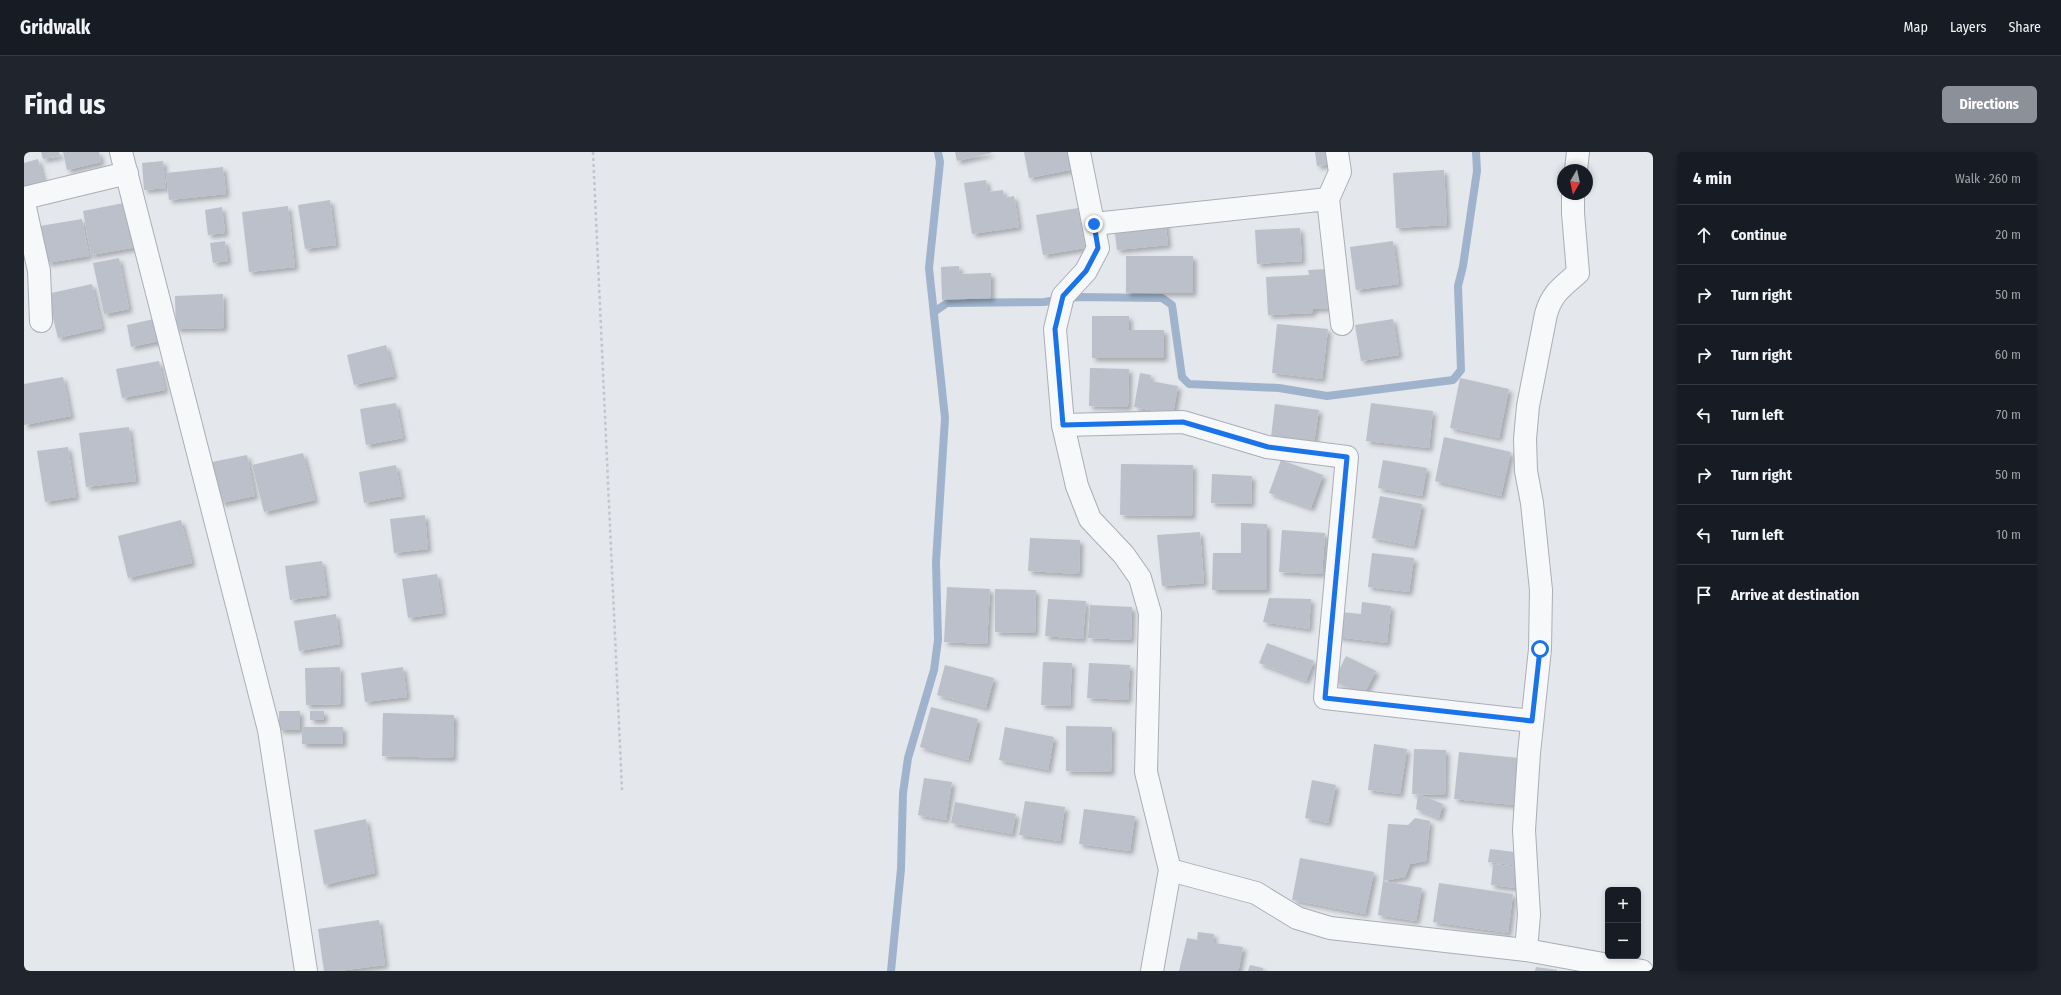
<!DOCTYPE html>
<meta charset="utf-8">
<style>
:root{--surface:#171b24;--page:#20242c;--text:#f1f3f6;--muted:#9ea1a6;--line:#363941;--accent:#8c9099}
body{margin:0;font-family:"Fira Sans Condensed",sans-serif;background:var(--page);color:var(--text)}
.controls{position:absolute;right:12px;bottom:12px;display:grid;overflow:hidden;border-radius:6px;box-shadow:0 2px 6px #0003}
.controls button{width:36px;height:36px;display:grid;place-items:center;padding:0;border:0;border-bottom:1px solid var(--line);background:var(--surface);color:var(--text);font:20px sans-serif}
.compass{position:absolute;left:1533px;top:12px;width:36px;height:36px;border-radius:50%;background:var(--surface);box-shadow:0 2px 6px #0003;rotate:189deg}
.stop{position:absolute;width:12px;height:12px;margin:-9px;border:3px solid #1a73e8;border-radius:50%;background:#fff}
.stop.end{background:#1a73e8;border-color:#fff;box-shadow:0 1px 4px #0008}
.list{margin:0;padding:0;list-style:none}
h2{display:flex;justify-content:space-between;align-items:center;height:52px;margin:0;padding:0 16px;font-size:17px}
h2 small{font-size:13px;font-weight:400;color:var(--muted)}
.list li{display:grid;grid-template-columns:26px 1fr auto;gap:12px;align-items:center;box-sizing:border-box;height:60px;padding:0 16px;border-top:1px solid var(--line)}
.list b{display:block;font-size:15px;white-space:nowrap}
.list em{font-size:13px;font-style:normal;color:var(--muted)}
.icon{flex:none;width:22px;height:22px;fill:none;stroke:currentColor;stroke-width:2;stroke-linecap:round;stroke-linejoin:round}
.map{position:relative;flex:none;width:1629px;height:819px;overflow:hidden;border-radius:6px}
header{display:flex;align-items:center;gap:24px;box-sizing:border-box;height:56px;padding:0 20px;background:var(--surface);border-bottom:1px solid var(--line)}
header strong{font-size:19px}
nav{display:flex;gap:22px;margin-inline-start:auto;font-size:14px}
.intro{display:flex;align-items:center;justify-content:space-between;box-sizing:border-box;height:96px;padding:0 24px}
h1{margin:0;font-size:28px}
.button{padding:10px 18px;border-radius:6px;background:var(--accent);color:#fff;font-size:14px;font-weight:700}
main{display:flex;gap:24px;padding:0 24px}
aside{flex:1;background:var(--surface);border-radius:6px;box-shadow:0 2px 6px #0003}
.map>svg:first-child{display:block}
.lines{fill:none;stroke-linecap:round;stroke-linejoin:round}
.stream{stroke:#9fb4cc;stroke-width:8}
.building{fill:#bbc0ca;filter:url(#shadow)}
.street-casing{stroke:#a9aeb7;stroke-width:24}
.path{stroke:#c2c5cb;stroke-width:2.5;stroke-dasharray:3 3;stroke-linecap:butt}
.street{stroke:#f7f8fa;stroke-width:22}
.route{stroke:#1a73e8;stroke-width:5}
</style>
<header>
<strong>Gridwalk</strong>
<nav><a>Map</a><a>Layers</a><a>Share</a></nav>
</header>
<div class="intro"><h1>Find us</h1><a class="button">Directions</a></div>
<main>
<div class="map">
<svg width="1629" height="819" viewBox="0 0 1629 819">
<defs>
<filter id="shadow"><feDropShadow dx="3.5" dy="3.5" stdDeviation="2" flood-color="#0004"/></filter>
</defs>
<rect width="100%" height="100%" fill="#e4e7ec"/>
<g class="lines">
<g class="stream">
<path d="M910 160 923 151 1020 150 1054 145 1138 146 1148 153 1158 225 1165 232 1255 236 1303 244 1429 228 1437 218 1434 134 1439 114 1453 19 1452 0"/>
<path d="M867 819 877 717 879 641 884 606 910 518 914 488 912 410 921 266 905 116 916 10 914 0"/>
</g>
</g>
<g class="building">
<path d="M17 0H35L36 4 19 7Z"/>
<path d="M39 0H75L77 10 43 18Z"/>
<path d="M931 0H967V1L933 9Z"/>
<path d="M1000 0H1047L1051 17 1005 26Z"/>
<path d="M1291 0H1318L1319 11 1293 14Z"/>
<path d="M14 7 20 31 0 35V11Z"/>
<path d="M139 9 142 36 120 38 118 11Z"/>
<path d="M199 15 202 42 145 48 142 21Z"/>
<path d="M1420 18 1423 73 1372 76 1369 21Z"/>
<path d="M962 28 964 40 979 38 980 46 990 44 995 75 948 82 940 31Z"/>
<path d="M306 48 312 93 281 97 274 53Z"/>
<path d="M105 50 113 95 67 103 59 59Z"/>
<path d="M264 54 271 115 225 120 218 60Z"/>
<path d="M198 55 201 81 184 83 181 58Z"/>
<path d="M1054 56 1061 96 1019 103 1012 63Z"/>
<path d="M58 67 65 104 23 111 16 74Z"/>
<path d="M1141 67 1144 93 1093 98 1090 73Z"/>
<path d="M1276 76 1278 109 1233 112 1231 78Z"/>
<path d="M201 89 204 109 189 111 186 91Z"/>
<path d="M1369 89 1375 132 1332 138 1326 95Z"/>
<rect x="1102" y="104" width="67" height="37"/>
<path d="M95 106 105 157 80 162 69 111Z"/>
<path d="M935 114 936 122 967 121V146L918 148 917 115Z"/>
<path d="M1303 117 1305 156 1289 157 1288 161 1244 163 1242 125 1285 123 1284 118Z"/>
<path d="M68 132 78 176 34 186 23 142Z"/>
<path d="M199 142 200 176 152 177 151 144Z"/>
<path d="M1068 164H1105V178H1140V206H1068Z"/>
<path d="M130 167 135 189 107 195 103 173Z"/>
<path d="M1369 167 1375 203 1337 209 1331 173Z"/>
<path d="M1253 172 1304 177 1298 227 1248 221Z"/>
<path d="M362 193 370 224 330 233 323 203Z"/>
<path d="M135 209 141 238 98 246 92 217Z"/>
<path d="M1066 216 1105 217 1104 255 1065 254Z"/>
<path d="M1116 221 1127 223 1126 229 1154 234 1149 262 1110 255Z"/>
<path d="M39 225 47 264 0 273V232Z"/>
<path d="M1436 226 1485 237 1475 286 1426 276Z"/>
<path d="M372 251 379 286 342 293 336 257Z"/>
<path d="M1347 251 1409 259 1405 296 1342 289Z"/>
<path d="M1251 252 1295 258 1290 291 1247 285Z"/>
<path d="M105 275 112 329 62 335 55 281Z"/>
<path d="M1420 285 1487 300 1477 344 1411 329Z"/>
<path d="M44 295 52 345 21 350 13 299Z"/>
<path d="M279 301 291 348 240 360 228 313Z"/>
<path d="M223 303 231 344 197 351 188 310Z"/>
<path d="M1257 308 1299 323 1287 356 1245 341Z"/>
<path d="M1359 308 1403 316 1398 344 1354 336Z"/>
<path d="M1097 312 1169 313 1168 364 1096 363Z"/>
<path d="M372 313 378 344 340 351 335 320Z"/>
<path d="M1188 322 1228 324 1227 352 1187 351Z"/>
<path d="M1356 344 1398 352 1390 394 1348 386Z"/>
<path d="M401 363 404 397 370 401 366 367Z"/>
<path d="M157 368 168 411 104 426 94 384Z"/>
<path d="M1217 371 1243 372V438H1188L1189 401H1217Z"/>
<path d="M1258 378 1301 381 1298 422 1255 420Z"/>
<path d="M1176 380 1180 431 1138 434 1133 383Z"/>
<path d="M1006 386 1056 388 1055 422 1004 419Z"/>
<path d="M1348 401 1390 406 1385 440 1344 435Z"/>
<path d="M298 409 303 443 266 448 261 414Z"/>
<path d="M413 422 419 461 384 466 378 427Z"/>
<path d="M923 435 966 437 963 492 920 490Z"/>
<path d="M971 437 1012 438 1011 481 971 480Z"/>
<path d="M1245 446 1287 447 1285 477 1239 470Z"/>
<path d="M1024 447 1062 449 1059 487 1021 484Z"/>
<path d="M1338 450 1367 454 1363 491 1313 485 1317 460 1337 462Z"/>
<path d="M1066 453 1108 455 1107 488 1064 486Z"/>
<path d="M312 462 316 492 275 499 270 469Z"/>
<path d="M1243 491 1290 509 1282 529 1235 511Z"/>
<path d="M1322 504 1352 519 1339 544 1310 528Z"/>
<path d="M1019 510 1048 511 1046 554 1017 553Z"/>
<path d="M1065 511 1106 513 1104 548 1063 546Z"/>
<path d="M921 513 970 526 962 556 913 543Z"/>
<path d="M316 515 317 552 282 553 281 516Z"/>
<path d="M379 515 383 545 341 550 337 521Z"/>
<path d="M907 555 954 567 944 608 896 595Z"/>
<rect x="255" y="559" width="21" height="19"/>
<rect x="286" y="559" width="14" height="9"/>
<path d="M359 561 430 563 429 606 358 604Z"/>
<path d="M1042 574 1088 575 1087 620 1042 619Z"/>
<rect x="278" y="575" width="41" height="17"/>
<path d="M981 575 1030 585 1024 618 975 608Z"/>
<path d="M1350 592 1383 597 1376 642 1344 638Z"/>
<path d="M1390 597 1422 598 1421 643 1388 642Z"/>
<path d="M1435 600 1495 606 1490 653 1430 647Z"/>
<path d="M900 626 928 630 922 668 894 663Z"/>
<path d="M1288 628 1312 633 1304 671 1281 666Z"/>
<path d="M1394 642 1419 652 1415 666 1392 657Z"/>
<path d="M1001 649 1041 655 1036 689 995 683Z"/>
<path d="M931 650 992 662 988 682 927 671Z"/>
<path d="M1060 657 1111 664 1106 699 1055 692Z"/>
<path d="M1391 666 1406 669 1402 709 1386 712 1381 725 1359 729 1364 672 1384 673Z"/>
<path d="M342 667 351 721 300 733 290 678Z"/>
<path d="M1466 697 1498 701 1496 714 1464 710Z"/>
<path d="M1276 706 1350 720 1341 762 1268 748Z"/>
<path d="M1469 712 1495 715 1492 736 1467 733Z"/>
<path d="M1359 729 1398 736 1392 769 1354 763Z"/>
<path d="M1415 731 1489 742 1484 781 1409 770Z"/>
<path d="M355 768 361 813 314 819H300L294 777Z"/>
<path d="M1174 780 1190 782 1189 789 1191 791 1219 795 1215 816 1213 819H1155L1163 786 1173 788Z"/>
<path d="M1226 813 1239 816V819H1224Z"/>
<path d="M1512 815 1533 818V819H1511Z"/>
</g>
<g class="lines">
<g class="street-casing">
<g id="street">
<path d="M97 0 245 578 282 819"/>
<path d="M1055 0 1074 96 1062 119 1039 144 1031 177 1039 273 1053 334 1066 367 1100 403 1116 426 1126 461 1122 620 1146 718 1128 819"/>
<path d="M1552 18 1554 0"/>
<path d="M0 46 103 21"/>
<path d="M1304 47 1316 20 1313 0"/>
<path d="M0 51 15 119 17 169"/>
<path d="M1070 72 1304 47 1318 172"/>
<path d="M1039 273 1159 270 1243 295 1323 305 1301 546 1508 569"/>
<path d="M1146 718 1232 741 1273 766 1306 776 1502 798 1618 819"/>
<path d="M1502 798 1505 763 1500 678 1505 601 1516 497 1517 438 1508 351 1502 319 1501 287 1504 254 1522 162C1528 141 1538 135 1554 121L1549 61V42"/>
</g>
</g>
<path class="path" d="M569 0 598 638"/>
<use href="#street" class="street"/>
</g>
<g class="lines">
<path class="route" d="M1070 72 1074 96 1062 119 1039 144 1031 177 1039 273 1159 270 1244 295 1323 305 1301 546 1508 569 1516 497"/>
</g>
</svg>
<div class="controls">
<button>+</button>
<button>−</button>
</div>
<svg class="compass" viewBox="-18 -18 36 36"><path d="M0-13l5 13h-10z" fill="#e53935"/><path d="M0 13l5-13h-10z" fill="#9ea1a6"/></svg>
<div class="stop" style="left:1516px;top:497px"></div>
<div class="stop end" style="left:1070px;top:72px"></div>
</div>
<aside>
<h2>4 min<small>Walk · 260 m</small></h2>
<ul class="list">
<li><svg class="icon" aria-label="ahead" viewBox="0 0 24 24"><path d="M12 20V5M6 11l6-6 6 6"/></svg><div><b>Continue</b></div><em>20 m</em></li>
<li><svg class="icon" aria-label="right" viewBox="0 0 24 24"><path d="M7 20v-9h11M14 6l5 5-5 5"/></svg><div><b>Turn right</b></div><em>50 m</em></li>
<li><svg class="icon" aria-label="right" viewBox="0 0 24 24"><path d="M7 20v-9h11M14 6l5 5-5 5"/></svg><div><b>Turn right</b></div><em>60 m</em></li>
<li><svg class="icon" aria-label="left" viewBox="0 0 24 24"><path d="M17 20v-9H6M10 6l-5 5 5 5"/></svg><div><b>Turn left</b></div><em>70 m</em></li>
<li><svg class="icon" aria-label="right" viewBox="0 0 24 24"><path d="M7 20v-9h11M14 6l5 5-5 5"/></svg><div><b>Turn right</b></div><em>50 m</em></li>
<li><svg class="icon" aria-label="left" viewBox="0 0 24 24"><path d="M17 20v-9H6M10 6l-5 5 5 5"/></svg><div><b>Turn left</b></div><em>10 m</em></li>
<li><svg class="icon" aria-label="arrive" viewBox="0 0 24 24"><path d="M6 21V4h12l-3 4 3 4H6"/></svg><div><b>Arrive at destination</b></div></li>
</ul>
</aside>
</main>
